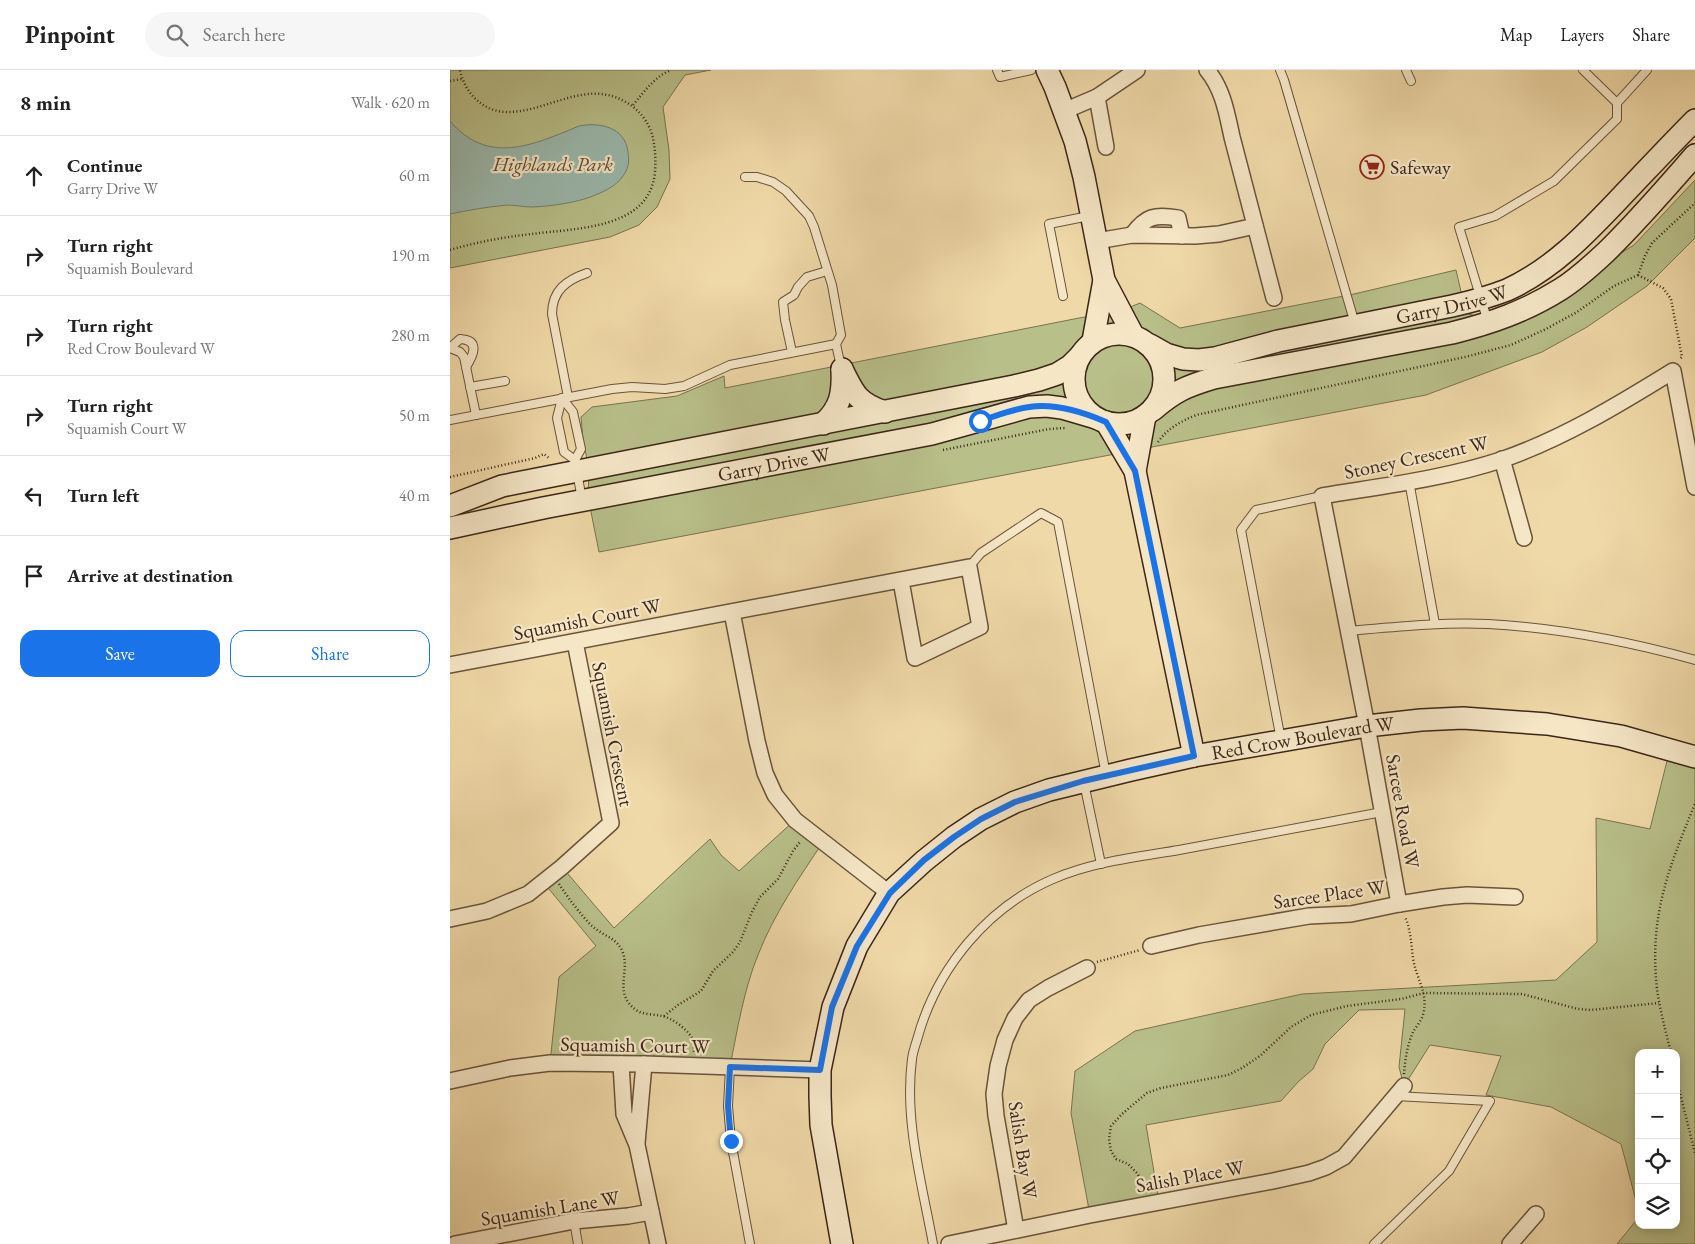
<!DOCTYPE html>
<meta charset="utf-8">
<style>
:root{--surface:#fff;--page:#f6f6f6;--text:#222;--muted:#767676;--line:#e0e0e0;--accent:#1a73e8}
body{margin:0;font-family:"EB Garamond",serif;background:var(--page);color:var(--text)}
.controls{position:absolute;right:15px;bottom:15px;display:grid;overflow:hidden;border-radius:10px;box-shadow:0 2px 12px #0003}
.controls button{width:45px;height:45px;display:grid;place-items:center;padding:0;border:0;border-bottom:1px solid var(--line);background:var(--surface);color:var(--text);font:25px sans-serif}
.stop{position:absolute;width:15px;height:15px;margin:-11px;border:4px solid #1a73e8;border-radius:50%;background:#fff}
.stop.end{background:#1a73e8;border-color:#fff;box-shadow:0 1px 5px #0008}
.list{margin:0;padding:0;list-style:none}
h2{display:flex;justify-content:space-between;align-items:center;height:65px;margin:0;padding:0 20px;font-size:21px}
h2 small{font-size:16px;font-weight:400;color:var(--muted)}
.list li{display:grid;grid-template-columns:32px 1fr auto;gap:15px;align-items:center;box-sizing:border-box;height:80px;padding:0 20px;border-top:1px solid var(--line)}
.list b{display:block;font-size:19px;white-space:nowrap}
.list p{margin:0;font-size:16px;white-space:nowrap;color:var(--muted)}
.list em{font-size:16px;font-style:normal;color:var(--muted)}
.actions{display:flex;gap:10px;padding:15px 20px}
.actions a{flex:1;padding:11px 0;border:1px solid var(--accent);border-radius:15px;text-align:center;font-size:18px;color:var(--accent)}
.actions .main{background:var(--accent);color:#fff}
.icon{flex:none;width:28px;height:28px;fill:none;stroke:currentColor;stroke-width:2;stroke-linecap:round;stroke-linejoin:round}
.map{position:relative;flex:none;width:1245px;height:1174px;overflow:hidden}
header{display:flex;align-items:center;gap:30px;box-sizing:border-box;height:70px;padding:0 25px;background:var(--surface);border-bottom:1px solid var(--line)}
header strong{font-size:24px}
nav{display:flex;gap:28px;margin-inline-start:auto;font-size:18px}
.search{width:350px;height:45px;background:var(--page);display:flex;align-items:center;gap:12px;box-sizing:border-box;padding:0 18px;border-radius:28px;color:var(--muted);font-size:19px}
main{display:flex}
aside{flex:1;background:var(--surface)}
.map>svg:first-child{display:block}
.green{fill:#b8bf89;stroke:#7a7251}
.water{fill:#9bb9ae;stroke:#757e72}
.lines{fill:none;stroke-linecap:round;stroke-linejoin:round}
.lane-casing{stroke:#69533d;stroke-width:10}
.street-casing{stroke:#69533d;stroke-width:18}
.secondary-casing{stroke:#3c2619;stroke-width:24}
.path{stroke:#3c2619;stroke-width:2.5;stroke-dasharray:1 2.5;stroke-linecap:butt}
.lane{stroke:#f5e6c6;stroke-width:8}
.street{stroke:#f5e6c6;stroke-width:15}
.secondary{stroke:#f5e6c6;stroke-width:21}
.route{stroke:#1a73e8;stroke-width:6}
.labels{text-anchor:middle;stroke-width:4.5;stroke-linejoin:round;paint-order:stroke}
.park-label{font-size:20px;font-style:italic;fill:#5b4c35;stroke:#f5e6c6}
.poi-label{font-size:20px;fill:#3c2619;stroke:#f5e6c6;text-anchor:start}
.street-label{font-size:20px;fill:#3c2619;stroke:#f5e6c6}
</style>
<header>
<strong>Pinpoint</strong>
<div class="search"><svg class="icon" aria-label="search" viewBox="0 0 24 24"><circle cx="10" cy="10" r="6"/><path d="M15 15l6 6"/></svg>Search here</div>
<nav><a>Map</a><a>Layers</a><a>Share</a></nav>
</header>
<main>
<aside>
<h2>8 min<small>Walk · 620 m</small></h2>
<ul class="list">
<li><svg class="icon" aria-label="ahead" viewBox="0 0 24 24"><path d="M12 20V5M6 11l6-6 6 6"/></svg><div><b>Continue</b><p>Garry Drive W</p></div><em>60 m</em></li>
<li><svg class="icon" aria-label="right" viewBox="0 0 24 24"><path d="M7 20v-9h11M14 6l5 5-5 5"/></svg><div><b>Turn right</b><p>Squamish Boulevard</p></div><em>190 m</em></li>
<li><svg class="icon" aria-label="right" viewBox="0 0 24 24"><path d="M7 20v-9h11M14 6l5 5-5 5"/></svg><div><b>Turn right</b><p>Red Crow Boulevard W</p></div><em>280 m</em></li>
<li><svg class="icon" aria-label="right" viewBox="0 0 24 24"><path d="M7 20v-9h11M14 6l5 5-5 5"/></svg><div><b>Turn right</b><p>Squamish Court W</p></div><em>50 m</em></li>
<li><svg class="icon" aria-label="left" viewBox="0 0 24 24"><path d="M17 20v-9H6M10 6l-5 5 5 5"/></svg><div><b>Turn left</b></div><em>40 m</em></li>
<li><svg class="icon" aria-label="arrive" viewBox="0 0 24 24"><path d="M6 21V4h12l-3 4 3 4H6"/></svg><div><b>Arrive at destination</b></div></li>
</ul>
<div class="actions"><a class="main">Save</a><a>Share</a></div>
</aside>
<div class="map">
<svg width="1245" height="1174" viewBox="0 0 1245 1174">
<rect width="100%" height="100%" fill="#f0d9a8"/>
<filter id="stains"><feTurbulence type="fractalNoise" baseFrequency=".004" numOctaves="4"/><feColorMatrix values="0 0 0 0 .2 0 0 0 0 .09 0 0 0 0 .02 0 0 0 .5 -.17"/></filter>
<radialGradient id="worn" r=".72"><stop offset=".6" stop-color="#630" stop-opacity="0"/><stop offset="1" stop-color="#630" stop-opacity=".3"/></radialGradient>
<g class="green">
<path d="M0 0H261L235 5 213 37 219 80 220 109 207 137 189 155 160 167 0 198Z"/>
<path d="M1245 110V168L1197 216 1137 257 1092 282 976 325 149 482 138 427 139 399 133 370 131 347 142 337 227 326 274 306 275 318 629 248 668 242 690 233 730 258 904 224 1006 200 1016 243 1041 251 1113 218 1184 175Z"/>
<path d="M1220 679 1245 687V1174H1167L1189 1147V1155H1226V983H1189V1142L1171 1074 1101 1037 1036 1025 1051 986 980 975 954 1016 949 997 955 939 909 940 875 974 863 999 848 1012 831 1031 696 1055 709 1131 640 1145 621 1043 625 1001 685 961 852 924 1106 910 1147 872 1146 748 1200 759Z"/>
<path d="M345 750 373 772C349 808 324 844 308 885 294 919 287 961 280 997L100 993 109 907 146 876 94 813 112 797 164 858 260 769 271 785 289 801Z"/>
</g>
<path class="water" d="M0 51C38 96 83 75 129 56 150 52 175 57 178 82 179 88 179 96 176 101 170 114 156 121 143 126 125 133 102 136 83 137 74 137 65 135 57 135 37 137 19 140 0 144Z"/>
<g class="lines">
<g class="lane-casing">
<g id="lane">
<path d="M547 0 550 7 581 0"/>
<path d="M830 0 834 10 843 41 905 254"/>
<path d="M956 0 961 11"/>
<path d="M1167 33 1197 0"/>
<path d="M613 226 599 154 639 146"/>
<path d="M1038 252 1009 157 1045 146 1104 111 1167 49V33L1133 0"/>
<path d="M386 274 391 297"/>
<path d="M0 278 10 282 14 287 26 345"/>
<path d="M0 278 10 269C31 270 23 286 16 297"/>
<path d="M342 282 335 250 333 232 344 225 348 217 357 207 377 201"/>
<path d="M20 317 55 311"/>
<path d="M118 327 102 244C102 220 117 210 137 203"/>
<path d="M112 328 123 342 131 379 125 390 132 430"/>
<path d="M112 328 107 348 114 382 125 390"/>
<path d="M0 350 162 319 182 317 215 319 234 316 280 295 386 274 391 265 382 215 364 157 359 146 336 121 323 112 307 107H295"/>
<path d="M959 411 985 554"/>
<path d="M519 497 531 483 591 443 608 452 656 705"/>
<path d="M897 561C944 557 991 552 1038 554 1109 558 1177 571 1245 590"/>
<path d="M831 670 791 460 806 440 872 426"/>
<path d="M634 713 651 794"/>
<path d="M280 997 278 1036 281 1071 300 1174"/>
<path d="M124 1151 128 1174"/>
<path d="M483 1174C472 1113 454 1051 462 989 463 980 467 971 469 963 489 896 538 837 603 809 642 792 687 787 729 780 797 767 865 754 932 742"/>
<path d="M924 1174 999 1101 1040 1031 945 1026"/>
</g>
</g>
<g class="street-casing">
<g id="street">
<path d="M757 0C773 19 777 44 782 67L824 228"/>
<path d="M647 27 656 77"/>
<path d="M614 41 647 27 687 0"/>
<path d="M682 165C696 146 705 144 728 148L732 166"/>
<path d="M647 171 682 165 745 166 769 164 805 156"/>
<path d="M1052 389 1074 468"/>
<path d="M282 542 307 671 315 703 325 725 345 750 439 823"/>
<path d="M0 595 519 497 530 557 465 588 451 511"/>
<path d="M949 834 917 656 872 426C932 416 993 409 1051 390 1112 369 1168 335 1223 301L1245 417"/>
<path d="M0 849 37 841 78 824 112 797 161 753 125 572"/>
<path d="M701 876 749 865 859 846 901 844 949 834 993 827 1017 825 1065 827"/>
<path d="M171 994 174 1044 187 1075 208 1174"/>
<path d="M0 1011 60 998 100 993 194 994 370 1000"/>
<path d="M187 1073 194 994"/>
<path d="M566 1160 546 1046 544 1024 548 996 555 970 565 948 579 930 598 918 637 898"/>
<path d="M5 1174 124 1151 178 1146 201 1142"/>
<path d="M499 1174 640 1145 823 1111 859 1103 876 1097 894 1087 954 1016"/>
<path d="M1060 1174 1086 1144"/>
</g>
</g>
<g class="secondary-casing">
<g id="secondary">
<path d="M597 0 605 17 625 71 634 107 654 210 683 265"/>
<circle cx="669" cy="309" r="45"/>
<path d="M643 271 654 210"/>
<path id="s1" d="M700 275 716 284 733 289 749 290 765 288 828 271 1002 236C1020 232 1039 227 1057 220 1103 199 1137 163 1171 127 1196 101 1220 75 1245 50"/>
<path d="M392 299C404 324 408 333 435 342"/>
<path d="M703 340C725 321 737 316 764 308L1002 263C1042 253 1076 241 1111 219 1127 209 1141 196 1155 183 1187 152 1216 118 1245 85"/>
<path d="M656 352 685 401 744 686"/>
<path d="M373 354C391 337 393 323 392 299"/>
<path d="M685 401 695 346"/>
<path d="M0 436 52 416 87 409 564 316 589 310 607 304 620 296 630 286"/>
<path id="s2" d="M0 458 93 438 482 364 579 337 597 336 612 338 646 348"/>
<path id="s3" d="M392 1174 371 1055 370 1026V1000L383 937 407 876 439 823 474 791 504 767 531 749 565 732 599 720 681 700 744 686 917 656 971 650 1013 648 1097 654 1171 666 1245 687"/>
</g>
</g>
<g class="path">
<path d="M0 11 12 9"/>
<path d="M183 35C195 21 204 7 221 0"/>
<path d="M0 180C27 172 54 167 82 164 125 158 200 160 205 102 206 87 205 74 201 61 195 47 187 38 174 31 136 10 98 41 60 42 34 43 15 24 10 0"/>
<path d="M1188 205 1213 218 1221 229 1232 287 1230 289"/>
<path d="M708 372C718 358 730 352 746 345L1015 287 1061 275 1096 259 1127 242 1164 216 1188 205 1195 186 1202 173 1245 133"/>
<path d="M493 380 599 359 616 358"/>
<path d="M0 407 85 388 94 384 100 389"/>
<path d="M109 814C119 829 130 844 142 856 153 866 168 868 173 883 180 902 163 923 186 940 193 945 204 944 212 946 222 948 237 959 242 968 244 972 244 979 244 983"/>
<path d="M647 892 690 880"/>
<path d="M214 946 228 935 251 921 263 901 283 882 290 872 302 842 310 827 328 809 343 781 350 772"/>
<path d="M1221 983C1216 962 1210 941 1207 919 1199 847 1218 799 1245 734"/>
<path d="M954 1004C955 990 957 976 963 962 966 957 971 951 973 945 979 923 966 909 963 888 961 874 961 860 955 847"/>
<path d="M1226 1007 1245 1083"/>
<path d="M695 1122 688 1104 678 1094 666 1089 661 1081 659 1069 661 1056 672 1044 697 1023 711 1018 778 1005 792 998 810 986 841 957 861 945 897 936 951 929 974 923 1072 924 1128 939 1141 940 1209 933"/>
</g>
<use href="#lane" class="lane"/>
<use href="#street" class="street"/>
<use href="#secondary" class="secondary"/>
</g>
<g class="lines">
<path class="route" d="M281 1071 278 1036 280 997 370 1000 382 937 407 876 440 823 474 790 504 767 531 749 565 732 633 711 744 686 685 401 656 352C633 342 605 333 579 337 563 339 546 346 530 351"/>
</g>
<defs>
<g id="supermarket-ring" transform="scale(1.25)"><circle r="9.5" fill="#f5e6c6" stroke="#8f2418" stroke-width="1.5"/><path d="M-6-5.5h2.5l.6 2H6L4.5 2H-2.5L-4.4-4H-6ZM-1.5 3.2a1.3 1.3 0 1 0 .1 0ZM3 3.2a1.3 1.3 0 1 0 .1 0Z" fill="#8f2418"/></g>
</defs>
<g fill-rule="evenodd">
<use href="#supermarket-ring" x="922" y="97"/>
</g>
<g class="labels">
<g class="park-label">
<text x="103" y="101">Highlands Park</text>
</g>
<g class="poi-label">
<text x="940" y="104">Safeway</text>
</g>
<g class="street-label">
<text dy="7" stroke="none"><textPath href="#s1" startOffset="311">Garry Drive W</textPath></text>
<text transform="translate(966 387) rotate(-12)" y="7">Stoney Crescent W</text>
<text dy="7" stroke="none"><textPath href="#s2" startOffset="330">Garry Drive W</textPath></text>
<text transform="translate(137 549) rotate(-11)" y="7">Squamish Court W</text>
<text transform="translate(163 664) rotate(79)" y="7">Squamish Crescent</text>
<text dy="7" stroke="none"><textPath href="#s3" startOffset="819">Red Crow Boulevard W</textPath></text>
<text transform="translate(953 741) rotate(80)" y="7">Sarcee Road W</text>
<text transform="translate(879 824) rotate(-8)" y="7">Sarcee Place W</text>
<text transform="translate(185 975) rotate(1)" y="7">Squamish Court W</text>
<text transform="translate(573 1080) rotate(81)" y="7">Salish Bay W</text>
<text transform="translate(740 1106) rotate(-10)" y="7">Salish Place W</text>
<text transform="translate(100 1138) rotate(-9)" y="7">Squamish Lane W</text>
</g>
</g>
<rect width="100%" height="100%" filter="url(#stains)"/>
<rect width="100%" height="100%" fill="url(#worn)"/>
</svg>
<div class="controls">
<button>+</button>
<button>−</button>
<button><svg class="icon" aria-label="locate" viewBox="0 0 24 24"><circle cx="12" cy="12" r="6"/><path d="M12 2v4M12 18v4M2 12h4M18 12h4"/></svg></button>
<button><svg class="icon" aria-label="layers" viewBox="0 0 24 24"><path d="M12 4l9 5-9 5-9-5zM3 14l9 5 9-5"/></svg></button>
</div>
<div class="stop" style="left:530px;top:351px"></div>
<div class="stop end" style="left:281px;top:1071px"></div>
</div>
</main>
